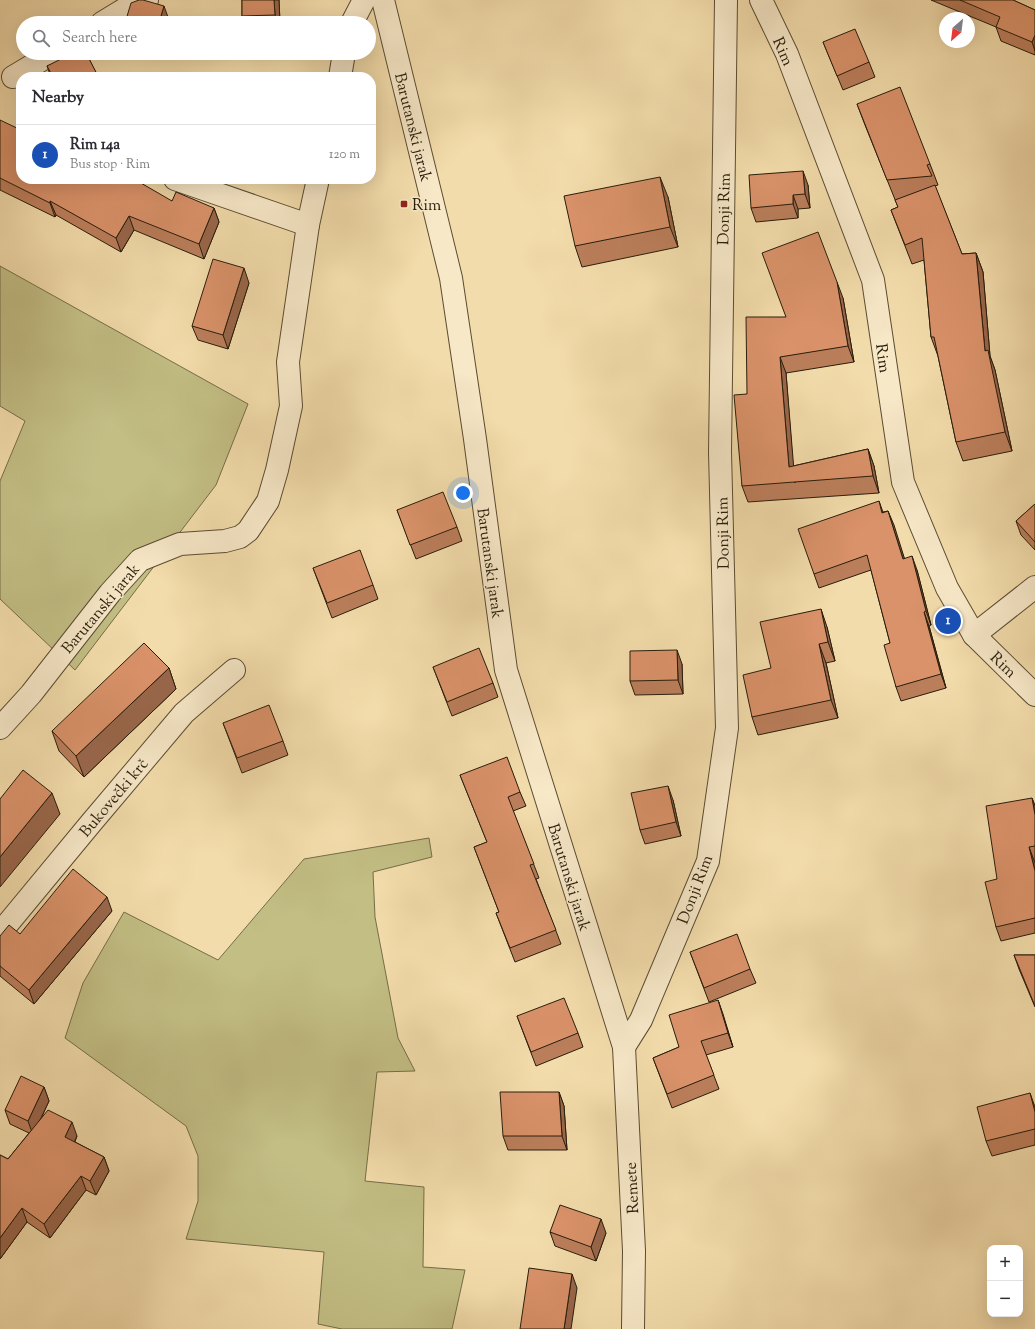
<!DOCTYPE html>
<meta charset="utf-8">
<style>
:root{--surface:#fff;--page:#f2f2f3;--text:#2b2b33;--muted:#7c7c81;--line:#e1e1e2;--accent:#0f766e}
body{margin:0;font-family:"Sorts Mill Goudy",serif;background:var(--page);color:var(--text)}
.controls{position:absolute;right:12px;bottom:12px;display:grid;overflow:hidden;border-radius:8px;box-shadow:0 4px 16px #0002}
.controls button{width:36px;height:36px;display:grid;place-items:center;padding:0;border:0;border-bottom:1px solid var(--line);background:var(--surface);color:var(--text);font:20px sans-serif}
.compass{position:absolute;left:939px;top:12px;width:36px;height:36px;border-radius:50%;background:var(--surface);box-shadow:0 4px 16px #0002;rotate:208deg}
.you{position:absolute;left:463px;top:493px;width:14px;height:14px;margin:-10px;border:3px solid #fff;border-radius:50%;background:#1a73e8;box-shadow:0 0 0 6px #1a73e833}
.badge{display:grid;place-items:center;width:26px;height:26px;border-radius:50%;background:var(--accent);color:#fff;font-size:13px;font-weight:700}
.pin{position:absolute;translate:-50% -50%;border:2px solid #fff;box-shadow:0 1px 4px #0006}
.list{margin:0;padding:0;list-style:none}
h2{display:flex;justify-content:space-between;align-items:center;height:52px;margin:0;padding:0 16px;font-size:17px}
h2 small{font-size:13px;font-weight:400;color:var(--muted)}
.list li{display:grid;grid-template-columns:26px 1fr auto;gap:12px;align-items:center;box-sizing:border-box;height:60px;padding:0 16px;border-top:1px solid var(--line)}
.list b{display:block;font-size:15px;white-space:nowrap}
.list p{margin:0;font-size:13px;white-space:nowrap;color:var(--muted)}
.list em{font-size:13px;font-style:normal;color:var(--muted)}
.icon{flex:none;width:22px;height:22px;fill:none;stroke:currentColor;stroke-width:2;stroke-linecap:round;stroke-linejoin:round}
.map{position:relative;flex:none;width:1035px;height:1329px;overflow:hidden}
.search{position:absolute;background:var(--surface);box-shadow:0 4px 16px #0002;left:16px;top:16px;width:360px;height:44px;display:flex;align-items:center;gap:10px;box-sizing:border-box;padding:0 14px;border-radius:22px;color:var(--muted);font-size:15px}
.panel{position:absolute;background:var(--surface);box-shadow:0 4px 16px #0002;left:16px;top:72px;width:360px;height:112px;border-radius:16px}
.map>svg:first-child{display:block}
.green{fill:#c2be84;stroke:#756d48}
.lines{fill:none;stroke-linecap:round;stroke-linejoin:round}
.minor-casing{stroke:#5b4c33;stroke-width:24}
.tertiary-casing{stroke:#5b4c33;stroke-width:24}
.minor{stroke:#f7e8c8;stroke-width:22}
.tertiary{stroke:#f7e8c8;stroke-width:22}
.wall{fill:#bb7e5b;stroke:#281c0b}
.shaded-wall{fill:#99664a;stroke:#281c0b}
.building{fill:#da926a;stroke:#281c0b}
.poi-dot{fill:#8f2418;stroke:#f7e8c8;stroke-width:1.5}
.labels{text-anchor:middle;stroke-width:3;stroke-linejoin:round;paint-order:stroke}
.street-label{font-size:16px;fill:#281c0b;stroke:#f7e8c8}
.poi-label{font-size:16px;fill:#281c0b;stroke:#f7e8c8;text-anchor:start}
</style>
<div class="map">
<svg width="1035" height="1329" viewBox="0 0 1035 1329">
<rect width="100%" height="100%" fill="#f3dcab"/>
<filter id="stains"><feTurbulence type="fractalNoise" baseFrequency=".005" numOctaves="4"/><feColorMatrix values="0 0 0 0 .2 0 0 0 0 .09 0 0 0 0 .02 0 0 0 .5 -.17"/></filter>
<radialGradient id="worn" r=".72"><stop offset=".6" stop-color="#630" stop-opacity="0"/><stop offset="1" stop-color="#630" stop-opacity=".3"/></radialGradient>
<g class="green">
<path d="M0 266 248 404 216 485 75 670 0 599V481L25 421 0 406Z"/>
<path d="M429 838 432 857 373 872 375 917 398 1038 415 1071 377 1072 365 1181 424 1187 423 1267 465 1270 452 1329H342L318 1324 324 1252 186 1239 198 1201V1156L186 1126 65 1038 83 983 124 912 218 960 304 859Z"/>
</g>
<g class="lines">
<g class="minor-casing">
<g id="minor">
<path d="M102 23 133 4 147 0"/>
<path d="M352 23 364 0"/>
<path d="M13 77 53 53"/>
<path d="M340 77 344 53"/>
<path d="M175 179 308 225"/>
<path d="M974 635 1035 587"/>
<path d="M0 728 31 694 110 593 140 560 180 544 225 541 240 537 248 531 268 501 277 470 291 406 288 362 308 225 318 179"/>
<path d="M0 933 91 823 184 713 234 670"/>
<path d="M624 1047 641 1020 708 861 727 728 720 452 726 0"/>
</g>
</g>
<g class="tertiary-casing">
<g id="tertiary">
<path d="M383 0 451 278 475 439 506 670 624 1047 634 1251 633 1329"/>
<path d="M761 0 787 54 873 280 903 482 947 588 974 635 1035 695"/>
</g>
</g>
<use href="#minor" class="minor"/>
<use href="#tertiary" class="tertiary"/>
</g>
<g class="wall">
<path d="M242 0H279L280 23H245L242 16Z"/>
<path d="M931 0H1013L1035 10V55L1001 41 996 27Z"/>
<path d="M823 42 869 62 875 77 843 90Z"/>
<path d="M86 53 98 77H51L47 66Z"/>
<path d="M135 53H160L158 59Z"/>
<path d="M857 104 930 164 938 185 935 186 962 254 976 253 983 272 990 356 995 370 1012 451 963 461 956 442 938 356 931 337 924 260 912 264 891 210 898 207 865 125Z"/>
<path d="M0 120 21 179 172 201 214 208 219 222 204 259 134 230 121 252 56 215 55 217 0 190Z"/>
<path d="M808 185 810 208 798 209V218L756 222 751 208Z"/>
<path d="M668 197 678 247 582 267 575 246Z"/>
<path d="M249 283 228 349 198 340 192 326Z"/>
<path d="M843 298 854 362 786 373 793 466 868 449 874 466 879 493 748 502 742 486 747 394 786 317Z"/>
<path d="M1035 504V550L1021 535 1016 521Z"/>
<path d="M397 510 457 527 462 541 416 559Z"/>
<path d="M888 511 904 558 917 570 931 625 929 626 946 688 901 701 896 687 890 643 871 570 819 588 814 574 883 512Z"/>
<path d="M313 568 373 585 378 599 332 618Z"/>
<path d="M827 627 835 661 826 663 838 718 758 735 752 717 771 668Z"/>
<path d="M682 664 683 694 635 695 630 681Z"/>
<path d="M433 667 493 683 498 697 452 716Z"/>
<path d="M169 668 176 689 84 777 59 751 52 731Z"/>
<path d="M223 723 283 741 288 755 242 773Z"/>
<path d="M460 775 520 792 526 806 513 811 539 878 536 879 561 944 515 962 496 913 499 912 474 847 487 842Z"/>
<path d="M1032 798 1035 806V861H1034L1035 863V933L1001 941 996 927 997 879Z"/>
<path d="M673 800 681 836 645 844 640 830Z"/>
<path d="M112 911 34 1004 0 976V936L20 934Z"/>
<path d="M690 952 750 969 756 983 709 1002Z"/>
<path d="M1014 955H1035V1007L1019 969Z"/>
<path d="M718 1000 733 1047 706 1055 719 1089 672 1108 653 1058 679 1047Z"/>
<path d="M517 1016 578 1033 583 1047 536 1066Z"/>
<path d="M44 1087 49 1101 40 1121 77 1136 75 1142 104 1157 109 1171 96 1195 86 1190 50 1238 27 1222 0 1259V1155L8 1159 29 1133 10 1124 5 1110Z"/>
<path d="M559 1092 564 1106 567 1150H508L503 1136Z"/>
<path d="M1035 1107V1145L992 1156 986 1141Z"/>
<path d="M550 1232 606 1233 596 1261 555 1246Z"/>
</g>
<g class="shaded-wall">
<path d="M274 0H279L280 23H277L275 15Z"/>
<path d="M164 6 169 20 168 23H159Z"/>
<path d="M1035 35V51L1032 42Z"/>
<path d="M156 53H160L158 59Z"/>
<path d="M803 171 808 185 810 208 805 194Z"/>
<path d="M660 177 668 197 678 247 670 227Z"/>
<path d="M793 195 798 209V218L793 204Z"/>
<path d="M50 201 56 215 55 217 50 203Z"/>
<path d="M214 208 219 222 204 259 199 244Z"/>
<path d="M129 216 134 230 121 252 116 238Z"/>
<path d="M976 253 983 272 990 356 995 370 1012 451 1005 432 985 351Z"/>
<path d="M244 268 249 283 228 349 223 335Z"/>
<path d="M837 282 843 298 854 362 848 346Z"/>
<path d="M780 357 786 373 795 483 789 467Z"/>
<path d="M868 449 874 466 879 493 873 476Z"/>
<path d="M879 501 884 515 882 513Z"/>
<path d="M888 511 894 525 909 573 903 559Z"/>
<path d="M912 556 917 570 931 625 926 611Z"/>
<path d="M821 609 827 627 835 661 828 642Z"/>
<path d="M924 612 929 626 946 688 941 674Z"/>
<path d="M819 644 826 663 838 718 831 700Z"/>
<path d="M677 650 682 664 683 694 678 680Z"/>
<path d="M169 668 176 689 84 777 76 756Z"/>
<path d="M668 786 673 800 681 836 676 822Z"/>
<path d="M52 793 60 814 0 887V857Z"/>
<path d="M1032 798 1035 806V815Z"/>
<path d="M1029 847 1035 863V871Z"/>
<path d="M107 897 112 911 34 1004 29 990Z"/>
<path d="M718 1000 723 1014 733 1047 728 1033Z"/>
<path d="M44 1087 49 1101 33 1135 28 1121Z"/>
<path d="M559 1092 564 1106 567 1150 562 1136Z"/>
<path d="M1030 1093 1035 1107V1112Z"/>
<path d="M72 1122 77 1136 70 1151 65 1137Z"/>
<path d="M104 1157 109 1171 96 1195 90 1181Z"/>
<path d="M81 1176 86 1190 50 1238 44 1224Z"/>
<path d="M22 1208 27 1222 0 1259V1238Z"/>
<path d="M601 1219 606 1233 596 1261 591 1247Z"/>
<path d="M572 1274 577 1288 571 1329H564Z"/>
</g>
<g class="building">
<path d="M139 0H143L164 6 159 23H125L131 3Z"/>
<path d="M242 0H274L275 15 242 16Z"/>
<path d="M960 0H1013L1035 10V35L1032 42 996 27 1000 17Z"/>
<path d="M855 29 869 62 837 76 823 42Z"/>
<path d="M73 53H86L98 76 97 77H53L47 66Z"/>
<path d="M216 73 232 77H214Z"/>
<path d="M900 87 930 164 927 165 932 176 887 180 857 104Z"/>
<path d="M0 120 21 130V179H134L172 201 176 192 214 208 199 244 129 216 116 238 50 201V203L0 178Z"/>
<path d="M803 171 805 194 793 195V204L751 208 749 175Z"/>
<path d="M660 177 670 227 575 246 564 196Z"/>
<path d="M935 185 962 254 976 253 985 351 988 350 1005 432 956 442 934 337H931L922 238 905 245 891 210 898 207 895 200Z"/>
<path d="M818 232 837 282 848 346 780 357 789 467 868 449 873 476 742 486 734 395 747 394 746 317H786L762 253Z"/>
<path d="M213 259 244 268 223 335 192 326Z"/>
<path d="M443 492 457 527 410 545 397 510Z"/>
<path d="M879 501 882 513 888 511 903 559 912 556 926 611 924 612 941 674 896 687 884 645 890 643 867 555 814 574 798 529Z"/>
<path d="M1035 504V542L1016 521Z"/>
<path d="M360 550 373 585 327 603 313 568Z"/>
<path d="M821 609 828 642 819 644 831 700 752 717 743 675 771 668 760 622Z"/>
<path d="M144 643 169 668 76 756 52 731Z"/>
<path d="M479 648 493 683 447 702 433 667Z"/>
<path d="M677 650 678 680 630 681V651Z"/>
<path d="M269 705 283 741 237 758 223 723Z"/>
<path d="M507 757 520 792 508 797 534 864 530 865 556 930 510 948 496 913 499 912 474 847 487 842 460 775Z"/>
<path d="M23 770 52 793 0 857V799Z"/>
<path d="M668 786 676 822 640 830 631 793Z"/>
<path d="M1032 798 1035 815V846L1029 847 1035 871V918L996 927 985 882 997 879 986 806Z"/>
<path d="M73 869 107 897 29 990 0 966V936L9 925 20 934Z"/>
<path d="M737 934 750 969 704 988 690 952Z"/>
<path d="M1014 955H1035V1006Z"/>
<path d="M564 998 578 1033 531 1052 517 1016Z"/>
<path d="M718 1000 728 1033 701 1041 714 1075 667 1094 653 1058 679 1047 669 1015Z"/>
<path d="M21 1076 44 1087 28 1121 5 1110Z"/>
<path d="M500 1092H559L562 1136H503Z"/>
<path d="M1030 1093 1035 1112V1129L986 1141 977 1107Z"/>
<path d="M48 1110 72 1122 65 1137 104 1157 90 1181 81 1176 44 1224 22 1208 0 1238V1155L8 1159Z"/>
<path d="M560 1205 601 1219 591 1247 550 1232Z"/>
<path d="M529 1268 572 1274 564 1329H520Z"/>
</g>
<rect class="poi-dot" x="400" y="200" width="8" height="8" rx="2"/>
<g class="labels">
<g class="street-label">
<text transform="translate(784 51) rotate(66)" y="6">Rim</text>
<text transform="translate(414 127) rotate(76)" y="6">Barutanski jarak</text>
<text transform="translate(723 209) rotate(-89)" y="6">Donji Rim</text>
<text transform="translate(884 358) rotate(82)" y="6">Rim</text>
<text transform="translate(722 533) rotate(-91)" y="6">Donji Rim</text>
<text transform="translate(491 563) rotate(82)" y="6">Barutanski jarak</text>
<text transform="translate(100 608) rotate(-50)" y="6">Barutanski jarak</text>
<text transform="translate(1004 664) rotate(44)" y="6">Rim</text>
<text transform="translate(113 797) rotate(-50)" y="6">Bukovečki krč</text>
<text transform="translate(570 877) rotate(73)" y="6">Barutanski jarak</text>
<text transform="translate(694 889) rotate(-69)" y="6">Donji Rim</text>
<text transform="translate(631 1188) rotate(-93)" y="6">Remete</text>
</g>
<g class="poi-label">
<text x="412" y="210">Rim</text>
</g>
</g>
<rect width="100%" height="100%" filter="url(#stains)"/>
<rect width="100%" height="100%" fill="url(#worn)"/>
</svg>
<div class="controls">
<button>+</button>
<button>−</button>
</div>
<svg class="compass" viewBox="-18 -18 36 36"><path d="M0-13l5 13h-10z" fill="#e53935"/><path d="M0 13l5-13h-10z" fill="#7c7c81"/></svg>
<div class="you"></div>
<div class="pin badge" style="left:948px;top:621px;background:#1a4fb4">1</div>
<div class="search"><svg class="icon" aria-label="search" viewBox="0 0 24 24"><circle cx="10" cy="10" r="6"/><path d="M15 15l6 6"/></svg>Search here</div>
<section class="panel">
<h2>Nearby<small></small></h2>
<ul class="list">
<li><span class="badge" style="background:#1a4fb4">1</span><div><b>Rim 14a</b><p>Bus stop · Rim</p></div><em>120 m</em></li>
</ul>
</section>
</div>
